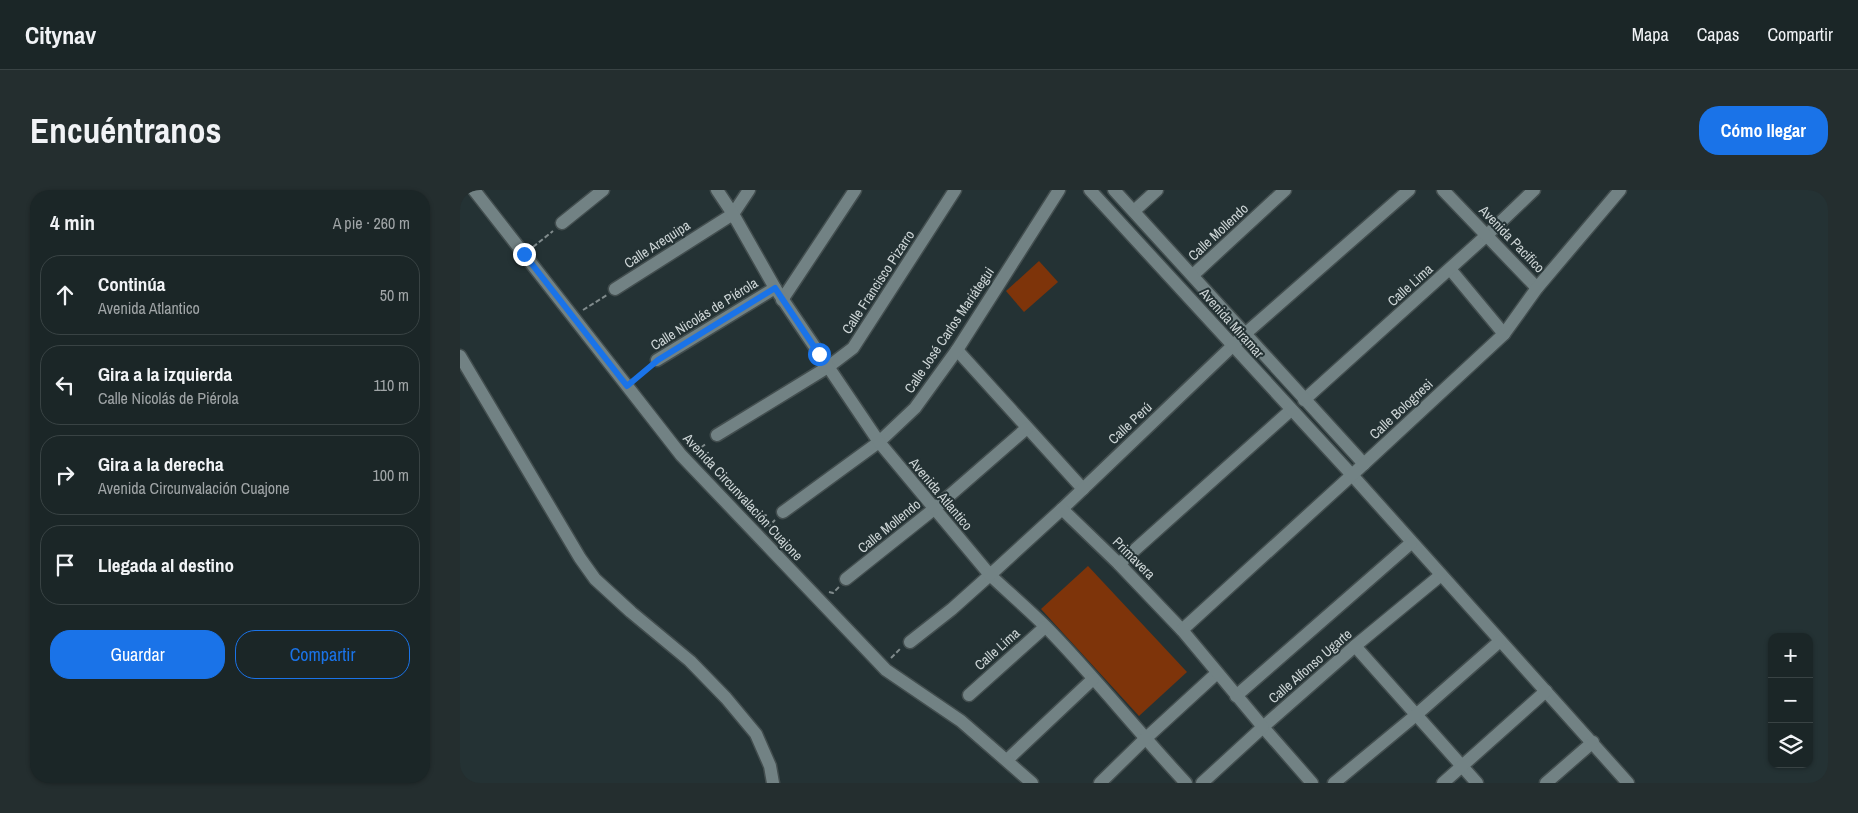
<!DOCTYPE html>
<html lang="es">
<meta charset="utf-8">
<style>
:root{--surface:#1b2627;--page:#242e2f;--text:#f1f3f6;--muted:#a0a5a7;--line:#394344;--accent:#1a73e8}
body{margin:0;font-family:"Archivo Narrow",sans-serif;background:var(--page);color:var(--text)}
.controls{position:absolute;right:15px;bottom:15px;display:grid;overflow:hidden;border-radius:10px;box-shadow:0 1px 4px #0004}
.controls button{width:45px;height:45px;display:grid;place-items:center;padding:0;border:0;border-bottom:1px solid var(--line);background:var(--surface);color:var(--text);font:25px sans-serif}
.stop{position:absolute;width:15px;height:15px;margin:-11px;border:4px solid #1a73e8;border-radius:50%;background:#fff}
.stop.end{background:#1a73e8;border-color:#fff;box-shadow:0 1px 5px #0008}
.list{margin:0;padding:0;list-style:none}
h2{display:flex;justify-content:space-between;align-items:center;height:65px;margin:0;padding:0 20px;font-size:21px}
h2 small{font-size:16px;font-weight:400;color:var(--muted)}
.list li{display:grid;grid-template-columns:32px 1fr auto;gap:15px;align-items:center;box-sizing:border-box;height:80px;margin:0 10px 10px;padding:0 10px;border:1px solid var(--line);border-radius:20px}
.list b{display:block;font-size:19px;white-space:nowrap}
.list p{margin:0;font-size:16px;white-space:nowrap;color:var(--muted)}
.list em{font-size:16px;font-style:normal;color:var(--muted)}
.actions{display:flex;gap:10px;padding:15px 20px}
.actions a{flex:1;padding:11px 0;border:1px solid var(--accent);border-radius:20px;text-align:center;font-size:18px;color:var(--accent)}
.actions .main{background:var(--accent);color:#fff}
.icon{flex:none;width:28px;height:28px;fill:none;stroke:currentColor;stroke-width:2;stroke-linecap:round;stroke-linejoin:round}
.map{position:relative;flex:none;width:1368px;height:593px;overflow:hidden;border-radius:20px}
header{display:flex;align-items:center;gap:30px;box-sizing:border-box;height:70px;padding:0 25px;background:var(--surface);border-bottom:1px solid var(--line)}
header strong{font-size:24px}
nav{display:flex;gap:28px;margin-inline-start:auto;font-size:18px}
.intro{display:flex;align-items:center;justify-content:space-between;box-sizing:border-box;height:120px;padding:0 30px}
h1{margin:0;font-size:35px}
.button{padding:12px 22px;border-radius:20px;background:var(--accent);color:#fff;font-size:18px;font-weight:700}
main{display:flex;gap:30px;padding:0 30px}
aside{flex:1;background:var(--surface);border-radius:20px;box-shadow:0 1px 4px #0004}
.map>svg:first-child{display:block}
.green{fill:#7e340a}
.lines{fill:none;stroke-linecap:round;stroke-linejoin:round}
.minor-casing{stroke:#434e4f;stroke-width:15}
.tertiary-casing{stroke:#434e4f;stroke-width:15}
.secondary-casing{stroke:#434e4f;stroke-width:15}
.path{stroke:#808b8c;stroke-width:2;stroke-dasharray:5 2.5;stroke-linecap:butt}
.minor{stroke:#728284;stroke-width:12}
.tertiary{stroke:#728284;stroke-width:12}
.secondary{stroke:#728284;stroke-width:12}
.route{stroke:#1a73e8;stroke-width:6}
.labels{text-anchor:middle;stroke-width:4;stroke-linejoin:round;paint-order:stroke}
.street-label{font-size:14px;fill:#cdd5d6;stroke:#243234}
</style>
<header>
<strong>Citynav</strong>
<nav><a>Mapa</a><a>Capas</a><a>Compartir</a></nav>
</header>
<div class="intro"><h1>Encuéntranos</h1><a class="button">Cómo llegar</a></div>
<main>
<aside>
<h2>4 min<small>A pie · 260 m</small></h2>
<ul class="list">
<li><svg class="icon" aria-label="ahead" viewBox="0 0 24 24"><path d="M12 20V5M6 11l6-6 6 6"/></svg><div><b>Continúa</b><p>Avenida Atlantico</p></div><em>50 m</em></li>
<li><svg class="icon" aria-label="left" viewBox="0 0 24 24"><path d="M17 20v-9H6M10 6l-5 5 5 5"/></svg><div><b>Gira a la izquierda</b><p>Calle Nicolás de Piérola</p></div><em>110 m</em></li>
<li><svg class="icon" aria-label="right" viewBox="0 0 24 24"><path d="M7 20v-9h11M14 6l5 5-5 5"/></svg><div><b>Gira a la derecha</b><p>Avenida Circunvalación Cuajone</p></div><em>100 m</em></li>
<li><svg class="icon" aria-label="arrive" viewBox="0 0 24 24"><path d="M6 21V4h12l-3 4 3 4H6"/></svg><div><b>Llegada al destino</b></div></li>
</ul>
<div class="actions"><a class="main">Guardar</a><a>Compartir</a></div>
</aside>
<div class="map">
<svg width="1368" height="593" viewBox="0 0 1368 593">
<rect width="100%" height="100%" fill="#243234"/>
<g class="green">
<path d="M579 71 598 92 564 122 546 101Z"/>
<path d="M628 376 727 482 679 526 581 419Z"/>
</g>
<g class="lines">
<g class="minor-casing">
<g id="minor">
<path d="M674 21 697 0"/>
<path d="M102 33 143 0"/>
<path d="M990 79 1044 144"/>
<path d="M733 85 825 0"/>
<path d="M155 99 273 24 289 0"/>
<path d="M322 110 395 0"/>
<path d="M497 160 623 299"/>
<path d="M197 170 315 98"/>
<path d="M844 210 1027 45 1074 0"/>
<path d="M257 245 368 177 393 158 495 0"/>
<path d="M892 285 1168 593"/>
<path d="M602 319 786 143 949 0"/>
<path d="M323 322 419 252 455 218 497 160 599 0"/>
<path d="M659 374 831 220"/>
<path d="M386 389 474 319 567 238"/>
<path d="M450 452 492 419 530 385C548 402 568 419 586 437 635 487 678 542 726 593"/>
<path d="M895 456 1017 593"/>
<path d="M509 505 585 437"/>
<path d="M776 506 951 353"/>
<path d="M547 570 633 489"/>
<path d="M852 593 803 537 895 456 981 385"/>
<path d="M874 593 956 525 1040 451"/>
<path d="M983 593 1086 501"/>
<path d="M1086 593 1133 552"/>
</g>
</g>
<g class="tertiary-casing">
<g id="tertiary">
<path d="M257 0 273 24 315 98 419 252 530 385 602 319 659 374 722 440"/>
<path d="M983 0 1077 98"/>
</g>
</g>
<g class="secondary-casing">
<g id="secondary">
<path d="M14 0 221 265 426 480 501 531 572 593"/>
<path d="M630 0 892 285"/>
<path d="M654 0 904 274"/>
<path d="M0 166 120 368 135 389 171 422 230 471 266 508 296 544 310 576 313 593"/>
<path d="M640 593 685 549 757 483"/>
<path d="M742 593 803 537 722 440 892 285 1044 144 1077 98 1160 0"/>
</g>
</g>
<g class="path">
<path d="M73 57 93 41"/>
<path d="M123 120 147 105"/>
<path d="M176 188 188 178"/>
<path d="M235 262 247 253"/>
<path d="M302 333 303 331 309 336 315 330"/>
<path d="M369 402 373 403 379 397"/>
<path d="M431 468 440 459"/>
</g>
<use href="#minor" class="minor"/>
<use href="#tertiary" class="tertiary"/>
<use href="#secondary" class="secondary"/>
</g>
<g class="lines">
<path class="route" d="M64 64 167 196 198 170 315 98 359 164"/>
</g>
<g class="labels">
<g class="street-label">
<text transform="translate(758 42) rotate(-43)" y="5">Calle Mollendo</text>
<text transform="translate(1052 49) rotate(46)" y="5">Avenida Pacifico</text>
<text transform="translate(197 54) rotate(-33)" y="5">Calle Arequipa</text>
<text transform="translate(418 92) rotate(-57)" y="5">Calle Francisco Pizarro</text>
<text transform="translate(950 95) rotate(-42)" y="5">Calle Lima</text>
<text transform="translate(244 124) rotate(-32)" y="5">Calle Nicolás de Piérola</text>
<text transform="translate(772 133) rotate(48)" y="5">Avenida Miramar</text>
<text transform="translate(489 140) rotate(-56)" y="5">Calle José Carlos Mariátegui</text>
<text transform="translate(941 219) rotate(-43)" y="5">Calle Bolognesi</text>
<text transform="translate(670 233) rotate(-43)" y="5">Calle Perú</text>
<text transform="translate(481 304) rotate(50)" y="5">Avenida Atlantico</text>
<text transform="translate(283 307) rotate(47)" y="5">Avenida Circunvalación Cuajone</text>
<text transform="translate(429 336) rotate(-39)" y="5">Calle Mollendo</text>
<text transform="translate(674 368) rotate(45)" y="5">Primavera</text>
<text transform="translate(537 459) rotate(-42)" y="5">Calle Lima</text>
<text transform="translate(850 476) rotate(-41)" y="5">Calle Alfonso Ugarte</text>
</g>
</g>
</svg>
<div class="controls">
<button>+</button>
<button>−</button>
<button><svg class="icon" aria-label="layers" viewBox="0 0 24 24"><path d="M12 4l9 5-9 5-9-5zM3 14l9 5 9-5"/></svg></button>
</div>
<div class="stop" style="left:359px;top:164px"></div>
<div class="stop end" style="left:64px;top:64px"></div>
</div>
</main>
